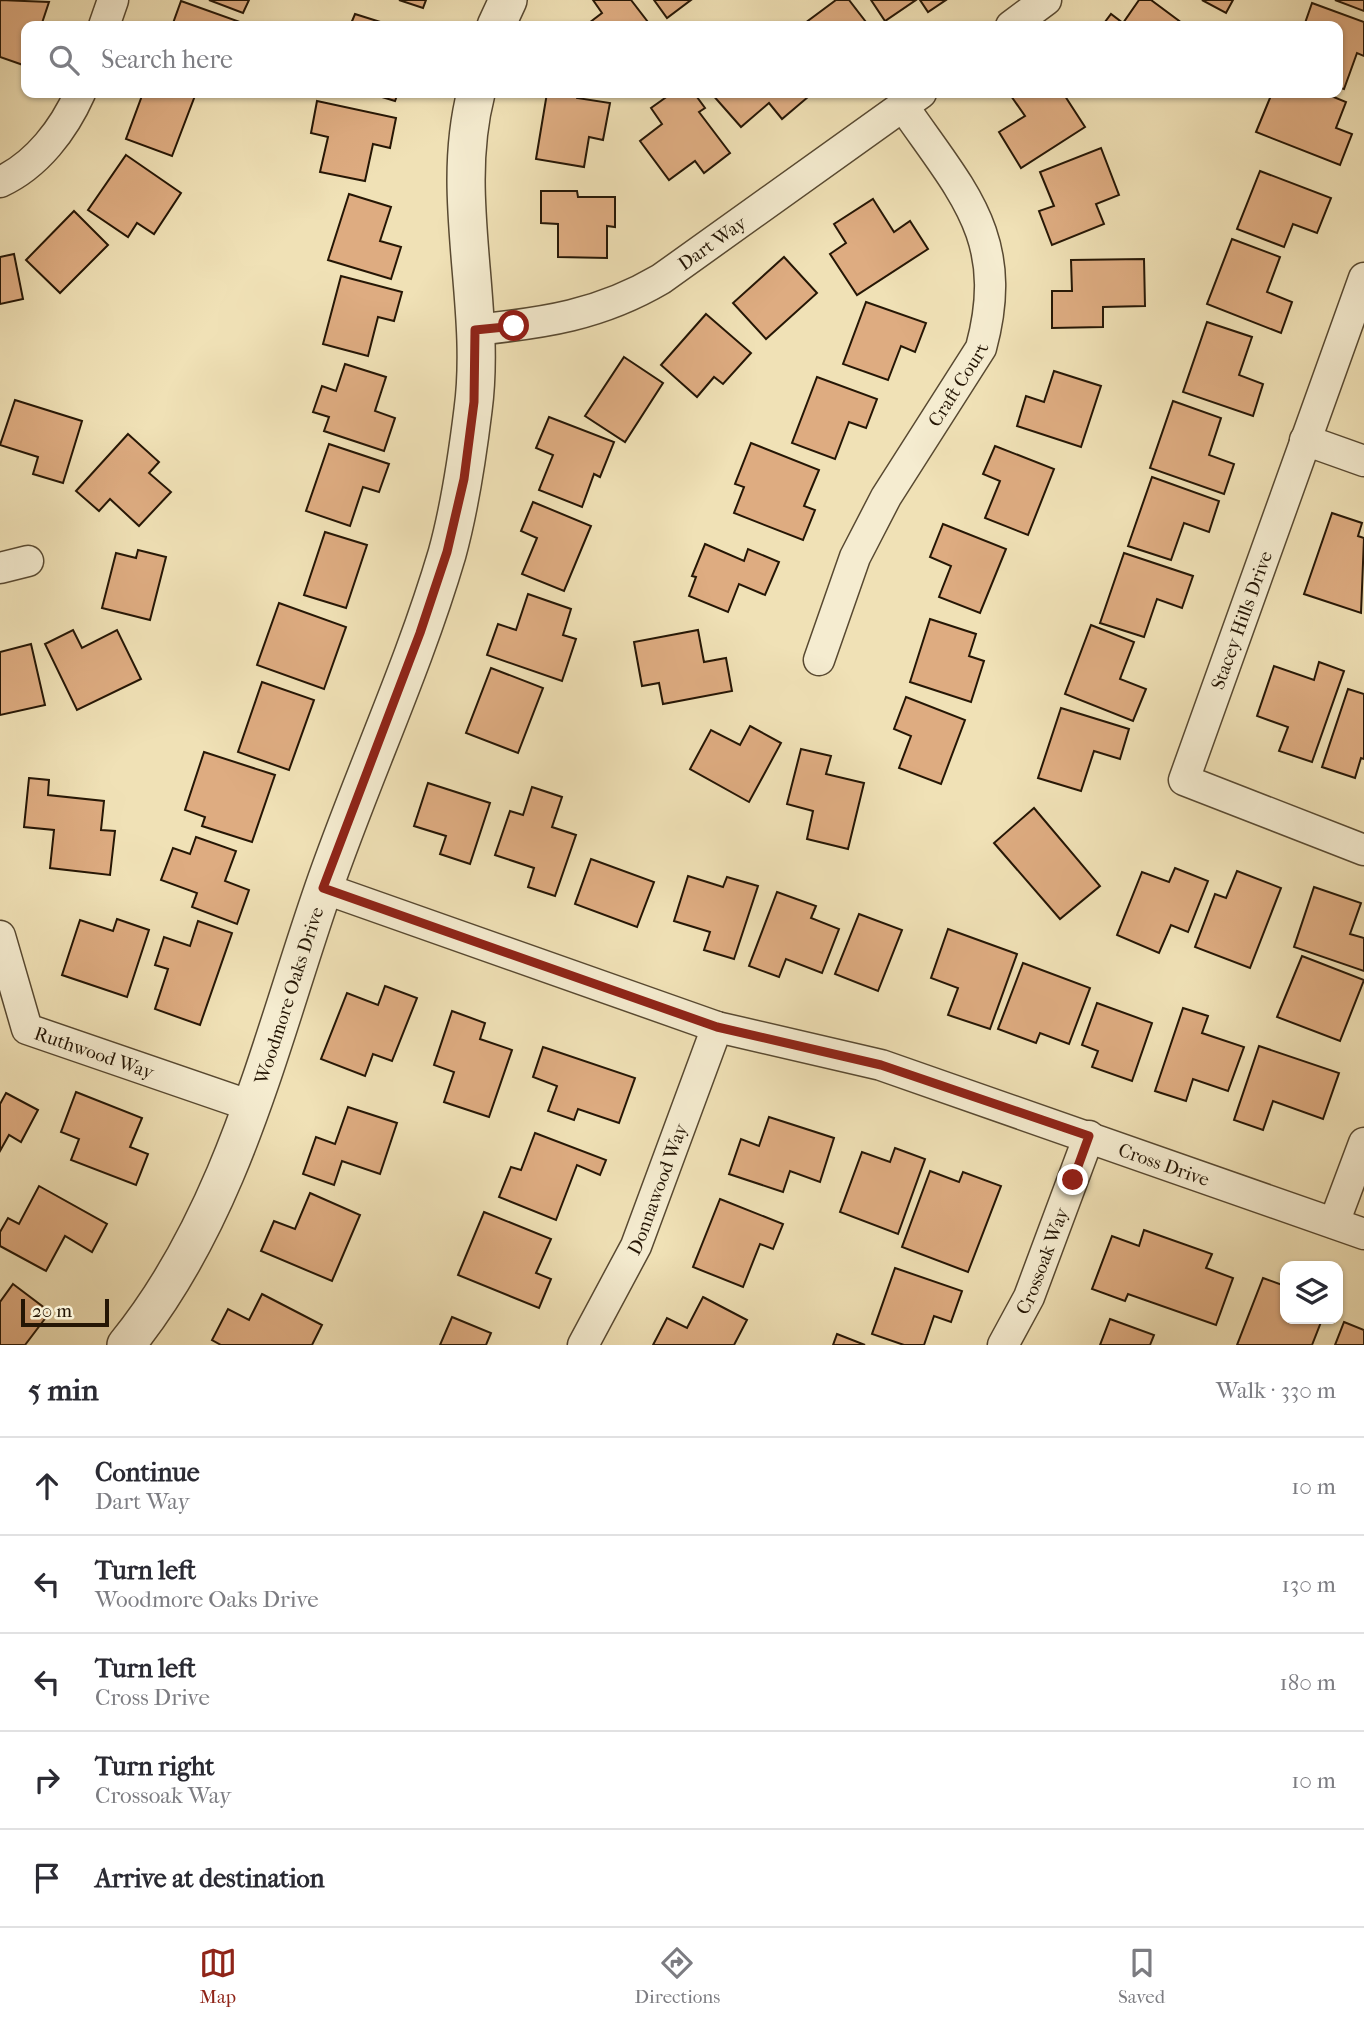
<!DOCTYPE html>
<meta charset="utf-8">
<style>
:root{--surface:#fff;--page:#f2f2f3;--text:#2b2b33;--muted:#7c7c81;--line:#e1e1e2;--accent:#8f2418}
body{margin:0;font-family:"IM FELL French Canon",serif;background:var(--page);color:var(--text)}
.controls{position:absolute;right:21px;bottom:21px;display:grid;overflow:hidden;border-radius:14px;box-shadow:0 2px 5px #0004}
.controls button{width:63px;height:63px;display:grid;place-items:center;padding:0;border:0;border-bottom:2px solid var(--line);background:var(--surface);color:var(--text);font:35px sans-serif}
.scale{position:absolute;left:21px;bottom:18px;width:88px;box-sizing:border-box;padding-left:7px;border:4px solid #251605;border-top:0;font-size:19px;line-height:24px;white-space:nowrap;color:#251605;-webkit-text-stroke:5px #f5ecd0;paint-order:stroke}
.stop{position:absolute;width:21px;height:21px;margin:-16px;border:5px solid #8f2418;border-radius:50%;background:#fff}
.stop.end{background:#8f2418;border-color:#fff;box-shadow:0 2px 7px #0008}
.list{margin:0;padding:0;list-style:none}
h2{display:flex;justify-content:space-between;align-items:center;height:91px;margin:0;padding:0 28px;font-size:30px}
h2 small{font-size:23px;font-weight:400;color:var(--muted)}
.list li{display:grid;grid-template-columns:46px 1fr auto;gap:21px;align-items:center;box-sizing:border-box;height:98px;padding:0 28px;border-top:2px solid var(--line)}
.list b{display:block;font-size:26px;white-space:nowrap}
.list p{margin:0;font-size:23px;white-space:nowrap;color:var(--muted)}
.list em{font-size:23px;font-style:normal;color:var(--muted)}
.icon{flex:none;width:38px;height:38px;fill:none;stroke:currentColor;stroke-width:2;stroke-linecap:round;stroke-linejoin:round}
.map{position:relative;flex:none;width:1364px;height:1345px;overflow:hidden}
.search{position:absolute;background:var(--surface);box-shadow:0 2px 5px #0004;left:21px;right:21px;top:21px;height:77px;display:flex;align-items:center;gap:18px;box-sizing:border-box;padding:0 24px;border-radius:14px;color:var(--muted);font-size:26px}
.sheet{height:581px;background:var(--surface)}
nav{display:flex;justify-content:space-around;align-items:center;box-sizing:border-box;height:98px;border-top:2px solid var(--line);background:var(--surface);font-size:19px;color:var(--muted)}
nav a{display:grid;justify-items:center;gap:4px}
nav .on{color:var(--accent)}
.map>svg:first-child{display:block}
.building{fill:#deac81;stroke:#251605;stroke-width:2}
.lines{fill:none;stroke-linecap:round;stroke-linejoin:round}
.minor-casing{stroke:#584931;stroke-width:33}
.tertiary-casing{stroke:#584931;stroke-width:40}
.minor{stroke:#f5ecd0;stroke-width:30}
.tertiary{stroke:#f5ecd0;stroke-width:37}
.route{stroke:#8f2418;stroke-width:9}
.labels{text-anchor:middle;stroke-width:5;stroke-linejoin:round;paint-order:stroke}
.street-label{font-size:19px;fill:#251605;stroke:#f5ecd0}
</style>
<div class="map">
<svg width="1364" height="1345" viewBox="0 0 1364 1345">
<rect width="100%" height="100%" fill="#f0e1b6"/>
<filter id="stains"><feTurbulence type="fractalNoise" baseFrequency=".00286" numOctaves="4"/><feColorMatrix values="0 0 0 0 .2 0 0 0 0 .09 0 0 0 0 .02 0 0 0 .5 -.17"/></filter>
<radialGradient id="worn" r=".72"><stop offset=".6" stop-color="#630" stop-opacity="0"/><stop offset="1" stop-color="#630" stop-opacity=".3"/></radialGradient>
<g class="building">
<path d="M0 0 49 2 41 26H26V66L0 57Z"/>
<path d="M209 0H249L243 13Z"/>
<path d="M399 0H426L423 8Z"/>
<path d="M593 0H631L651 26H585L602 13Z"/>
<path d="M654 0H691L667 18Z"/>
<path d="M836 0H849L869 26H801Z"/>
<path d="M871 0H916L885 21Z"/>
<path d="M920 0H946L928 12Z"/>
<path d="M1139 0H1151L1186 26H1102L1111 14 1123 23Z"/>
<path d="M1202 0H1233L1226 13Z"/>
<path d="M1335 0H1364V11Z"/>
<path d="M181 1 240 22 238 26H172Z"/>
<path d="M1312 3 1364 22V56L1357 53 1344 89 1338 87V26H1304Z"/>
<path d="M355 14 393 26H350Z"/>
<path d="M143 93H196L172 156 126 139Z"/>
<path d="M369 93H398L395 101Z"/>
<path d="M547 93H577V98L610 103 603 140 589 137 584 167 536 159Z"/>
<path d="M672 93H694L705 108 699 112 730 153 704 173 695 161 669 180 640 141 662 124 651 108Z"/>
<path d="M711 93H804L808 97 782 119 769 103 741 127Z"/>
<path d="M1009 93H1063L1085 127 1021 168 999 132 1025 116Z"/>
<path d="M1272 93H1324L1346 102 1336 128 1352 134 1340 165 1256 132Z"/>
<path d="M317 101 396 118 390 148 373 144 365 181 320 172 328 137 311 133Z"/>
<path d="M1101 148 1119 195 1096 204 1104 224 1052 245 1039 211 1054 206 1040 172Z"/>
<path d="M126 155 181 193 154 234 137 223 128 237 88 210Z"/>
<path d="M1260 171 1331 198 1317 233 1293 224 1284 247 1237 229Z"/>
<path d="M541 191H577L578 197H615V227L607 226V258L558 257V224L541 223Z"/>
<path d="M349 194 391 207 380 241 401 247 391 279 328 260Z"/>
<path d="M873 199 894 232 910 221 928 249 857 295 830 254 846 243 834 224Z"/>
<path d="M74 211 108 245 60 293 26 260Z"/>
<path d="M1232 239 1280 257 1267 292 1292 302 1281 333 1207 304Z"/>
<path d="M14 254 23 299 0 304V257Z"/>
<path d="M784 257 817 293 766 339 733 303Z"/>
<path d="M1144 259 1145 306 1103 307V327L1052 328V291H1072L1071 260Z"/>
<path d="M341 276 402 292 394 321 378 317 368 356 323 344Z"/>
<path d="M866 302 926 323 915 352 901 346 888 380 843 364Z"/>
<path d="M706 314 751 353 723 384 714 377 697 397 661 365Z"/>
<path d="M1207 322 1252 337 1239 375 1263 384 1253 416 1183 392Z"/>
<path d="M624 357 663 383 625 442 585 416Z"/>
<path d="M345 364 386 377 375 411 395 418 384 451 324 431 329 417 313 412 322 386 336 391Z"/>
<path d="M1054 371 1101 386 1081 447 1017 426 1026 396 1044 402Z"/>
<path d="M817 377 877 399 866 428 849 422 835 459 792 443Z"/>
<path d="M15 400 82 421 63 483 33 474 38 457 0 445Z"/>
<path d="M1173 401 1221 418 1209 455 1234 464 1224 494 1150 468Z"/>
<path d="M549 417 614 442 600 477 594 474 582 507 539 490 553 455 536 448Z"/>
<path d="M128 434 159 462 149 473 171 492 139 526 110 499 99 511 76 491Z"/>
<path d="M751 443 819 470 804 506 815 510 803 540 734 513 744 487 735 484Z"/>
<path d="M329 444 389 464 379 492 363 487 350 526 306 511Z"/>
<path d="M995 446 1054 469 1028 535 985 518 1000 481 983 474Z"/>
<path d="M1152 477 1219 501 1209 532 1184 523 1171 560 1128 546Z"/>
<path d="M533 502 591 526 564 591 522 574 537 538 521 531Z"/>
<path d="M1332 513 1362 523 1358 536 1364 538 1361 613 1304 594Z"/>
<path d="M943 524 1006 549 980 613 939 597 951 566 930 557Z"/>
<path d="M325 532 367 545 346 608 304 595Z"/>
<path d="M705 544 744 561 748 549 779 562 765 595 739 584 728 612 689 596 696 577 692 576Z"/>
<path d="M138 550 166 557 150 620 102 608 116 553 136 558Z"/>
<path d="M1124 553 1193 576 1182 608 1157 599 1144 637 1100 623Z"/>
<path d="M528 594 571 609 563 635 576 639 562 681 487 655 498 624 516 630Z"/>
<path d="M279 603 346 627 324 689 257 665Z"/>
<path d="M930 619 976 634 969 656 984 661 971 702 910 682Z"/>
<path d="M1091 625 1134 642 1120 679 1146 689 1133 721 1065 694Z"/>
<path d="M73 630 82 648 117 630 141 679 77 710 45 644Z"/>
<path d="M698 630 704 662 726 658 732 691 663 704 659 683 642 686 634 642Z"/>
<path d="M31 644 45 705 0 715V652Z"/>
<path d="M1319 662 1344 671 1312 762 1279 751 1288 727 1257 716 1274 666 1314 680Z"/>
<path d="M491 668 543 688 518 753 466 733Z"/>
<path d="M262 682 314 700 289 770 238 752Z"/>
<path d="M1348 689 1364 694V759L1361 758 1355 778 1322 767Z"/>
<path d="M906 697 965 720 941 784 899 768 911 736 894 729Z"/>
<path d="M1061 708 1129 729 1120 759 1094 751 1081 791 1038 778Z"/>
<path d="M750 726 781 743 749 802 690 769 711 730 740 745Z"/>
<path d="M801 749 831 756 826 774 864 783 848 849 807 839 813 811 787 804Z"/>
<path d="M204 752 275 775 252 842 202 826 205 817 185 810Z"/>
<path d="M29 778 49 780 48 795 104 801 101 830 115 831 110 875 50 868 54 830 24 827Z"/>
<path d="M428 783 490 803 470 864 440 854 446 836 414 826Z"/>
<path d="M532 787 562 797 552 827 576 835 555 896 528 887 534 868 495 855 510 811 523 815Z"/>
<path d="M1034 808 1100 886 1060 919 994 843Z"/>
<path d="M196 837 236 851 225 881 249 890 237 924 192 907 197 893 161 880 173 848 190 854Z"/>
<path d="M591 859 654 882 637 927 575 904Z"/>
<path d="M1175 868 1208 881 1188 932 1171 925 1159 953 1117 935 1142 872 1169 882Z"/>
<path d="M1237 871 1281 888 1250 968 1195 947 1215 894 1226 898Z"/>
<path d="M688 876 723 887 727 877 758 886 734 959 704 950 710 932 674 921Z"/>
<path d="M1314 887 1361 903 1350 934 1364 938V971L1294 947Z"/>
<path d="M777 892 816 906 811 918 839 929 822 973 786 959 779 977 749 966Z"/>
<path d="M859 914 902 930 878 991 835 974Z"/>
<path d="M117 919 149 930 127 997 62 975 80 920 113 931Z"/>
<path d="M198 921 232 933 200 1025 155 1009 168 969 155 965 164 937 190 946Z"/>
<path d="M948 929 1017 954 990 1029 948 1015 958 988 931 978Z"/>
<path d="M1302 956 1364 980 1340 1041 1277 1017Z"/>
<path d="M1023 963 1090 988 1069 1044 1040 1033 1036 1043 998 1029Z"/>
<path d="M385 986 417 998 392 1061 373 1054 365 1076 321 1059 347 993 378 1005Z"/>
<path d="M1097 1003 1152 1023 1132 1081 1092 1067 1098 1051 1082 1045Z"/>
<path d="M1183 1008 1208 1016 1202 1033 1244 1047 1228 1091 1193 1079 1186 1101 1155 1091Z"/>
<path d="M452 1011 485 1023 480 1039 512 1050 489 1117 444 1102 454 1072 434 1065Z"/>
<path d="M1259 1046 1339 1073 1323 1119 1273 1101 1263 1130 1234 1120Z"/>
<path d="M543 1047 635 1078 619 1123 578 1109 574 1120 548 1111 557 1086 533 1077Z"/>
<path d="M76 1092 142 1118 130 1147 148 1154 136 1185 71 1160 79 1139 61 1132Z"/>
<path d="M6 1093 38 1110 21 1142 9 1135 0 1151V1104Z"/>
<path d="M348 1107 397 1123 380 1174 342 1161 334 1185 303 1174 316 1137 335 1144Z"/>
<path d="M769 1117 834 1138 820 1182 790 1171 783 1192 729 1174 741 1139 759 1146Z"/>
<path d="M535 1133 606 1160 600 1175 577 1165 556 1220 499 1197 511 1167 521 1170Z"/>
<path d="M895 1148 925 1159 898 1234 840 1212 862 1152 890 1162Z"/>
<path d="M930 1171 959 1182 963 1172 1001 1186 968 1272 902 1247Z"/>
<path d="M39 1186 107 1224 92 1252 65 1236 46 1271 0 1246V1232L8 1218 19 1224Z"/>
<path d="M310 1193 360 1215 332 1281 261 1251 274 1221 295 1229Z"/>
<path d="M720 1199 783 1224 773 1249 760 1244 743 1287 693 1267Z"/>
<path d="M484 1212 551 1239 536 1273 551 1279 539 1308 458 1275Z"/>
<path d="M1144 1230 1212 1254 1206 1268 1233 1278 1216 1325 1128 1294 1125 1301 1092 1289 1112 1236 1139 1246Z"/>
<path d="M895 1268 962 1291 951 1322 934 1316 924 1345H904L872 1334Z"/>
<path d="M1263 1278 1285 1286V1319H1312L1321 1322 1312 1345H1237Z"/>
<path d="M13 1284 50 1312 25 1345H0V1302Z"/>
<path d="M262 1294 322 1325 312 1345H221L212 1340 228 1309 249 1320Z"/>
<path d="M703 1297 747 1320 734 1345H653L667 1318 687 1328Z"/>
<path d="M452 1317 491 1333 486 1345H440Z"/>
<path d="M1110 1319 1154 1335 1150 1345H1100Z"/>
<path d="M1344 1322 1364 1330V1345H1335Z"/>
<path d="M837 1334 865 1345H833Z"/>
</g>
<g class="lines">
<g class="minor-casing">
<g id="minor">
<path d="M104 26 113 0"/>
<path d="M1011 26 1046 0"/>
<path d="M0 182C37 165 64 129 80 93"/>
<path d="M1364 278 1184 780 1364 850"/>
<path id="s1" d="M475 330C544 323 600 315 661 279L921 93"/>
<path d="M1305 440 1364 461"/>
<path d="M0 568 28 561"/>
<path id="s2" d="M819 660 855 557 886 497 981 348C1011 237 962 192 903 106"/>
<path id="s3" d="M323 888 717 1027 881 1065 1364 1234"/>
<path id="s4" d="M0 936 27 1029 251 1106"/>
<path d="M1334 1223 1364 1143"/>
<path id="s5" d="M583 1345 636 1246 717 1027"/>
<path id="s6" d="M1003 1345 1029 1297 1089 1136"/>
</g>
</g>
<g class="tertiary-casing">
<g id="tertiary">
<path d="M496 26 508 0"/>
<path id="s7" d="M126 1345C232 1214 269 1046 323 890 362 777 413 669 447 554 460 507 467 459 473 410 487 305 449 197 476 93"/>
</g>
</g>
<use href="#minor" class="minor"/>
<use href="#tertiary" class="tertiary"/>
</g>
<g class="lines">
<path class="route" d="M514 326 475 330 474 402 464 479 447 552 420 633 323 888 717 1027 881 1065 1089 1136 1073 1180"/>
</g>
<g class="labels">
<g class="street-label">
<text dy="7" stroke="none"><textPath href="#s1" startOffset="257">Dart Way</textPath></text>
<text dy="7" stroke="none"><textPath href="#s2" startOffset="310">Craft Court</textPath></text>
<text transform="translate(1241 620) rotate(-70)" y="7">Stacey Hills Drive</text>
<text dy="7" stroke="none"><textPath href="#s7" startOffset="388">Woodmore Oaks Drive</textPath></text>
<text dy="7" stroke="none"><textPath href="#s4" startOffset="168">Ruthwood Way</textPath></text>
<text dy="7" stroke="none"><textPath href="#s3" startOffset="886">Cross Drive</textPath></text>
<text dy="7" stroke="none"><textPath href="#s5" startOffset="173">Donnawood Way</textPath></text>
<text dy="7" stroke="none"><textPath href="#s6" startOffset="93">Crossoak Way</textPath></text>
</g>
</g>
<rect width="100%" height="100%" filter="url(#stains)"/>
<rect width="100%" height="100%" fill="url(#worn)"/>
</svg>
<div class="controls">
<button><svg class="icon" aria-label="layers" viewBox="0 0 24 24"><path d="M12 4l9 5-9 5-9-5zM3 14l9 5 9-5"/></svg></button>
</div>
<div class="scale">20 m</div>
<div class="stop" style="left:514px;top:326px"></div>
<div class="stop end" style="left:1073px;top:1180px"></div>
<div class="search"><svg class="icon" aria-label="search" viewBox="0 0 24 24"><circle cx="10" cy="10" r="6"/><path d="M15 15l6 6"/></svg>Search here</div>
</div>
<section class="sheet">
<h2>5 min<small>Walk · 330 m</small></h2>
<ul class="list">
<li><svg class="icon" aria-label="ahead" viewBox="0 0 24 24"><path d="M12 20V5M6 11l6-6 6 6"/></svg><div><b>Continue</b><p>Dart Way</p></div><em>10 m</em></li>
<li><svg class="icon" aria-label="left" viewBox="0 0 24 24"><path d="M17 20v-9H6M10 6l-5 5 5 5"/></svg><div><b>Turn left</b><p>Woodmore Oaks Drive</p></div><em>130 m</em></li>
<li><svg class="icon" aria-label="left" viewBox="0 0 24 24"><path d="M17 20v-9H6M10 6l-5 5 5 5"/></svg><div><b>Turn left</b><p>Cross Drive</p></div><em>180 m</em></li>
<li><svg class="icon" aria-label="right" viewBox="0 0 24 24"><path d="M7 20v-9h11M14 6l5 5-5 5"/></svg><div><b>Turn right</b><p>Crossoak Way</p></div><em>10 m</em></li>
<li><svg class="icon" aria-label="arrive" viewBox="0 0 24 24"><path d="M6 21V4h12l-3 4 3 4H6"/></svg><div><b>Arrive at destination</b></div></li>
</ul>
</section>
<nav>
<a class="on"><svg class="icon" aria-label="map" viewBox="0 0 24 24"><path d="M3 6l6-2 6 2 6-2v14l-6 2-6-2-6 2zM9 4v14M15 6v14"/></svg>Map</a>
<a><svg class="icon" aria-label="directions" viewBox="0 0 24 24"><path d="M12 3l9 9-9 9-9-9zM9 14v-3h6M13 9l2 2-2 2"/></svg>Directions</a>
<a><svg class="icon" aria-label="saved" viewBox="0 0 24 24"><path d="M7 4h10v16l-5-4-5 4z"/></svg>Saved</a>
</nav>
